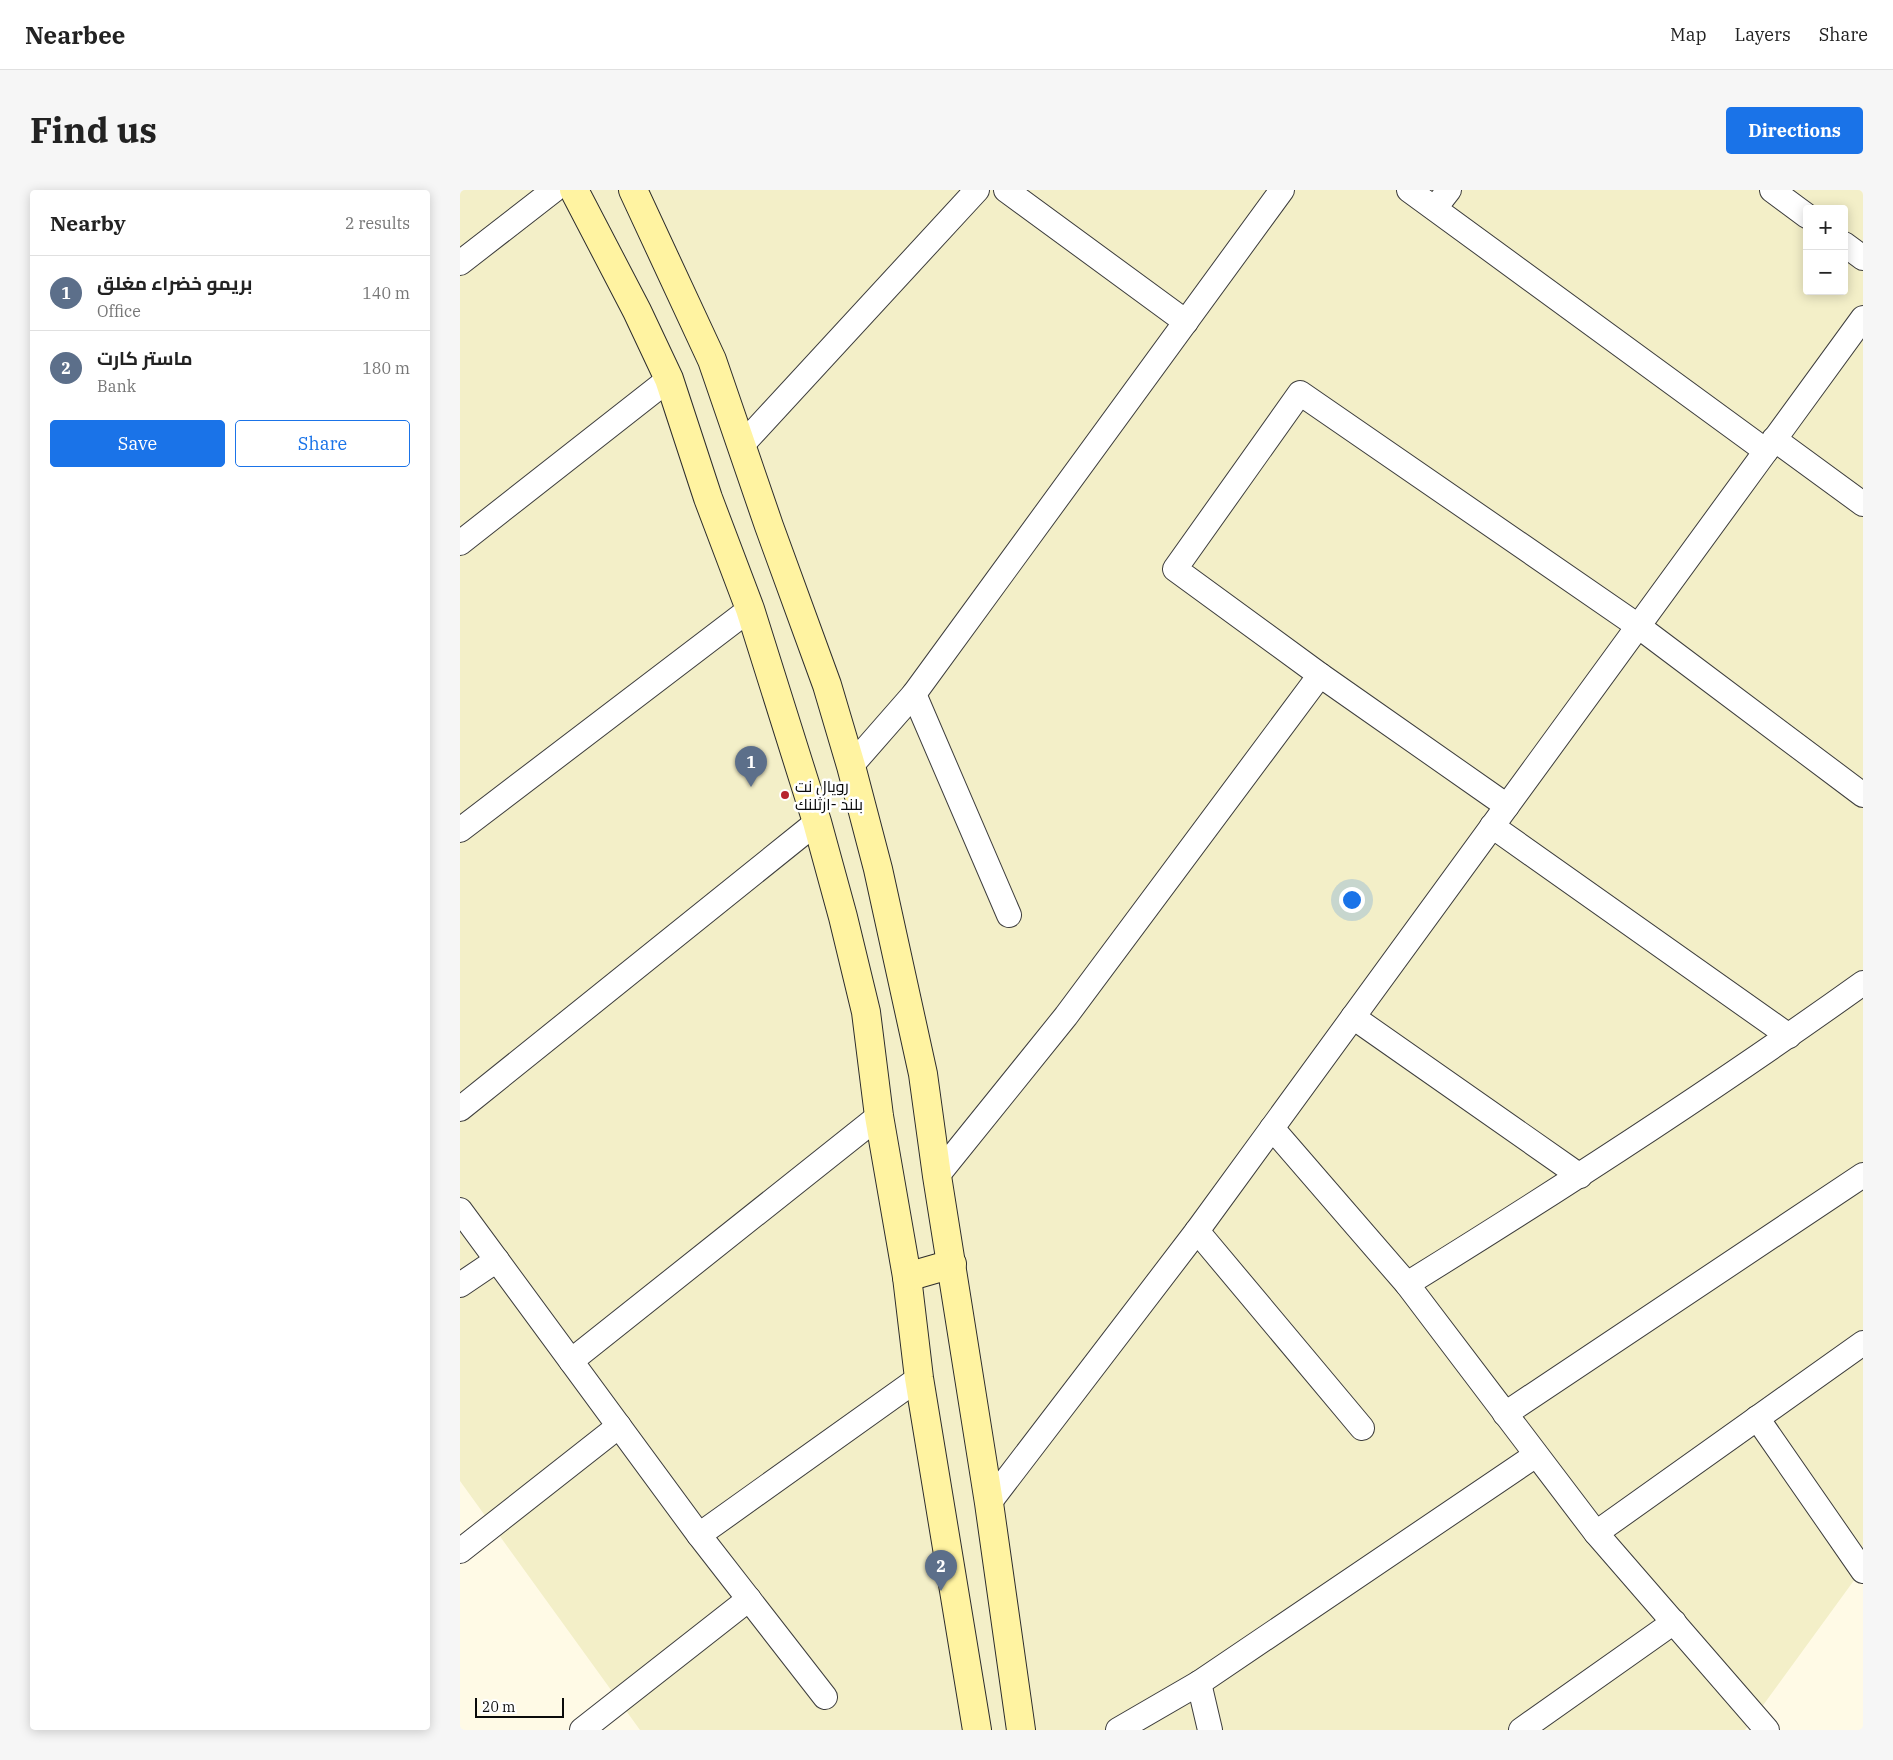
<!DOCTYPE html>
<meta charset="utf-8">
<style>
:root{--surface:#fff;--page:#f6f6f6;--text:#222;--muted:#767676;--line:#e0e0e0;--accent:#1a73e8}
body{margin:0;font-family:"IBM Plex Serif",Cairo,serif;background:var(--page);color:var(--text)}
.controls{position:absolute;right:15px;top:15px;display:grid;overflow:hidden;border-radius:5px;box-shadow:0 2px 12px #0003}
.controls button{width:45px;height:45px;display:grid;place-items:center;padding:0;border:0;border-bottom:1px solid var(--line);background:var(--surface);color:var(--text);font:25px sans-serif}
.scale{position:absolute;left:15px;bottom:12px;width:89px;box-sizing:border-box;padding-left:5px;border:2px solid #0a0a0a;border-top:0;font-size:14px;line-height:18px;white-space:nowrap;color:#0a0a0a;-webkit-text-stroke:4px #fff;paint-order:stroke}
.you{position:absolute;left:891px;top:709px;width:18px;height:18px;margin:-12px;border:4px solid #fff;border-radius:50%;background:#1a73e8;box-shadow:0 0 0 8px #1a73e833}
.badge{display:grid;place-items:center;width:32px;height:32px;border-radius:50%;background:var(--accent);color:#fff;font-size:16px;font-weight:700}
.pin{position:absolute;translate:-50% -41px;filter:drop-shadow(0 1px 2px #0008)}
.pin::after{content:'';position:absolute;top:26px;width:18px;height:15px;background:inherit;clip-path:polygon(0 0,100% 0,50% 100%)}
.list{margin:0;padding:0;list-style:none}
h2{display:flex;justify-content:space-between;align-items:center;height:65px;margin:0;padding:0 20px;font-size:21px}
h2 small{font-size:16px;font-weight:400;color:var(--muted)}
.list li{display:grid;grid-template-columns:32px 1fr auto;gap:15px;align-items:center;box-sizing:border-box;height:75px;padding:0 20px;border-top:1px solid var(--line)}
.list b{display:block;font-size:19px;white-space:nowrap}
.list p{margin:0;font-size:16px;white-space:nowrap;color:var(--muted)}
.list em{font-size:16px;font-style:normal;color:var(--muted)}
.actions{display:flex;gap:10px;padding:15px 20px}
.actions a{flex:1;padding:11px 0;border:1px solid var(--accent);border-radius:5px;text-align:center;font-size:18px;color:var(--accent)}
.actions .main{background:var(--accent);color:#fff}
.map{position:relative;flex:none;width:1403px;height:1540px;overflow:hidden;border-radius:5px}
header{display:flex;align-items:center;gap:30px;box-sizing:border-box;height:70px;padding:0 25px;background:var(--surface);border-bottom:1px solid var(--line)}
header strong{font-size:24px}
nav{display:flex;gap:28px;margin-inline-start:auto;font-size:18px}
.intro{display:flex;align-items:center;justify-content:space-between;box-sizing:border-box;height:120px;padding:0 30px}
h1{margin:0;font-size:35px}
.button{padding:12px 22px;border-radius:5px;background:var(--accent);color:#fff;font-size:18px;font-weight:700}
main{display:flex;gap:30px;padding:0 30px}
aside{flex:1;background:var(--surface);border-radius:5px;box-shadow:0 2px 12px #0003}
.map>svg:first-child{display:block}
.farmland{fill:#f3efc8;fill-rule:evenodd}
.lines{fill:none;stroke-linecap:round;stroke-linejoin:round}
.street-casing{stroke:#3d3d3d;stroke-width:26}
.secondary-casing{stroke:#2c2c2c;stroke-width:30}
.street{stroke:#fff;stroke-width:24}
.secondary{stroke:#fff3a1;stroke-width:28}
.poi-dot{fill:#b7242e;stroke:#fff;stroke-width:2}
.labels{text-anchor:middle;stroke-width:5;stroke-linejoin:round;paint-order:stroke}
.poi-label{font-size:16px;fill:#0a0a0a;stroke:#fff;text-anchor:start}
</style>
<header>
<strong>Nearbee</strong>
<nav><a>Map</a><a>Layers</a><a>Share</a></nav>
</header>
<div class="intro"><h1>Find us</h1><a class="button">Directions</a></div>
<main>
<aside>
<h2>Nearby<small>2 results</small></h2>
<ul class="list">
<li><span class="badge" style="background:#5c6f8a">1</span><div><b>بريمو خضراء مغلق</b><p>Office</p></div><em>140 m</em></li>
<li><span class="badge" style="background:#5c6f8a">2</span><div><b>ماستر كارت</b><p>Bank</p></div><em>180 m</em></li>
</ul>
<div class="actions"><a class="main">Save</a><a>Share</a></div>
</aside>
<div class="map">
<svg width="1403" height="1540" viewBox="0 0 1403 1540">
<rect width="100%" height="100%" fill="#fffae6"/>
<path class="farmland" d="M0 0H1403V1378L1285 1540H180L0 1291ZM1347 19H1384V101H1347Z"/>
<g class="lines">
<g class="street-casing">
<g id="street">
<path d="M546 0 726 132"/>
<path d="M949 0 1306 261"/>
<path d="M1312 0 1347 26"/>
<path d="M975 18 989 0"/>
<path d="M1384 54 1403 68"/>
<path d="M0 73 94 0"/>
<path d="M1314 249 1403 314"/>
<path d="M281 256 517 0"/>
<path d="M0 353 209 189"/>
<path d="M454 504 549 725"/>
<path d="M391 576 454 504 822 0"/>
<path d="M1047 616 860 485 715 379 840 203 1178 436 1403 605"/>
<path d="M1032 636 1329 846"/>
<path d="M0 640 290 419"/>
<path d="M893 827 1120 986"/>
<path d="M0 919 357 632"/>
<path d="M812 938 947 1094 1136 1343 1307 1540"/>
<path d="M477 986 606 826 860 485"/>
<path d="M0 1020 239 1345 365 1507"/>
<path d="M737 1041 902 1238"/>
<path d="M947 1094C1102 998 1255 899 1403 793"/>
<path d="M0 1095 37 1070"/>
<path d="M111 1171 419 926"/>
<path d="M1045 1224 1403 985"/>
<path d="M1297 1228 1403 1381"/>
<path d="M529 1313 737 1041 1403 128"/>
<path d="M1136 1343 1403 1153"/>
<path d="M239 1345 459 1188"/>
<path d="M0 1361 159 1236"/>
<path d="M739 1493 750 1540"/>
<path d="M122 1540 289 1409"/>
<path d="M658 1540 739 1493 1076 1265"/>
<path d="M1061 1540 1214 1432"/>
</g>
</g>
<g class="secondary-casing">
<g id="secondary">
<path d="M114 0 177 121 209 189 248 308 290 419 357 632 383 727 406 822 419 926 447 1087 459 1188 517 1540"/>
<path d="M173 0 252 170 309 336 367 495 391 576 418 679 463 884 477 986 529 1313 561 1540"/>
<path d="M447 1087 492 1074"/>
</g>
</g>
<use href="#street" class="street"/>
<use href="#secondary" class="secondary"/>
</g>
<circle class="poi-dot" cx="325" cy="605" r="5"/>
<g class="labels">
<g class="poi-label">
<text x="335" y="602">رويال نت<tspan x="335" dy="18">بلند -ارثلنك</tspan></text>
</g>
</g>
</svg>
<div class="controls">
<button>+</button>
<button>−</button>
</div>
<div class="scale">20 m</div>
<div class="you"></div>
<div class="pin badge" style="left:291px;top:597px;background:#5c6f8a">1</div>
<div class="pin badge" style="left:481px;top:1401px;background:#5c6f8a">2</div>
</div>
</main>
